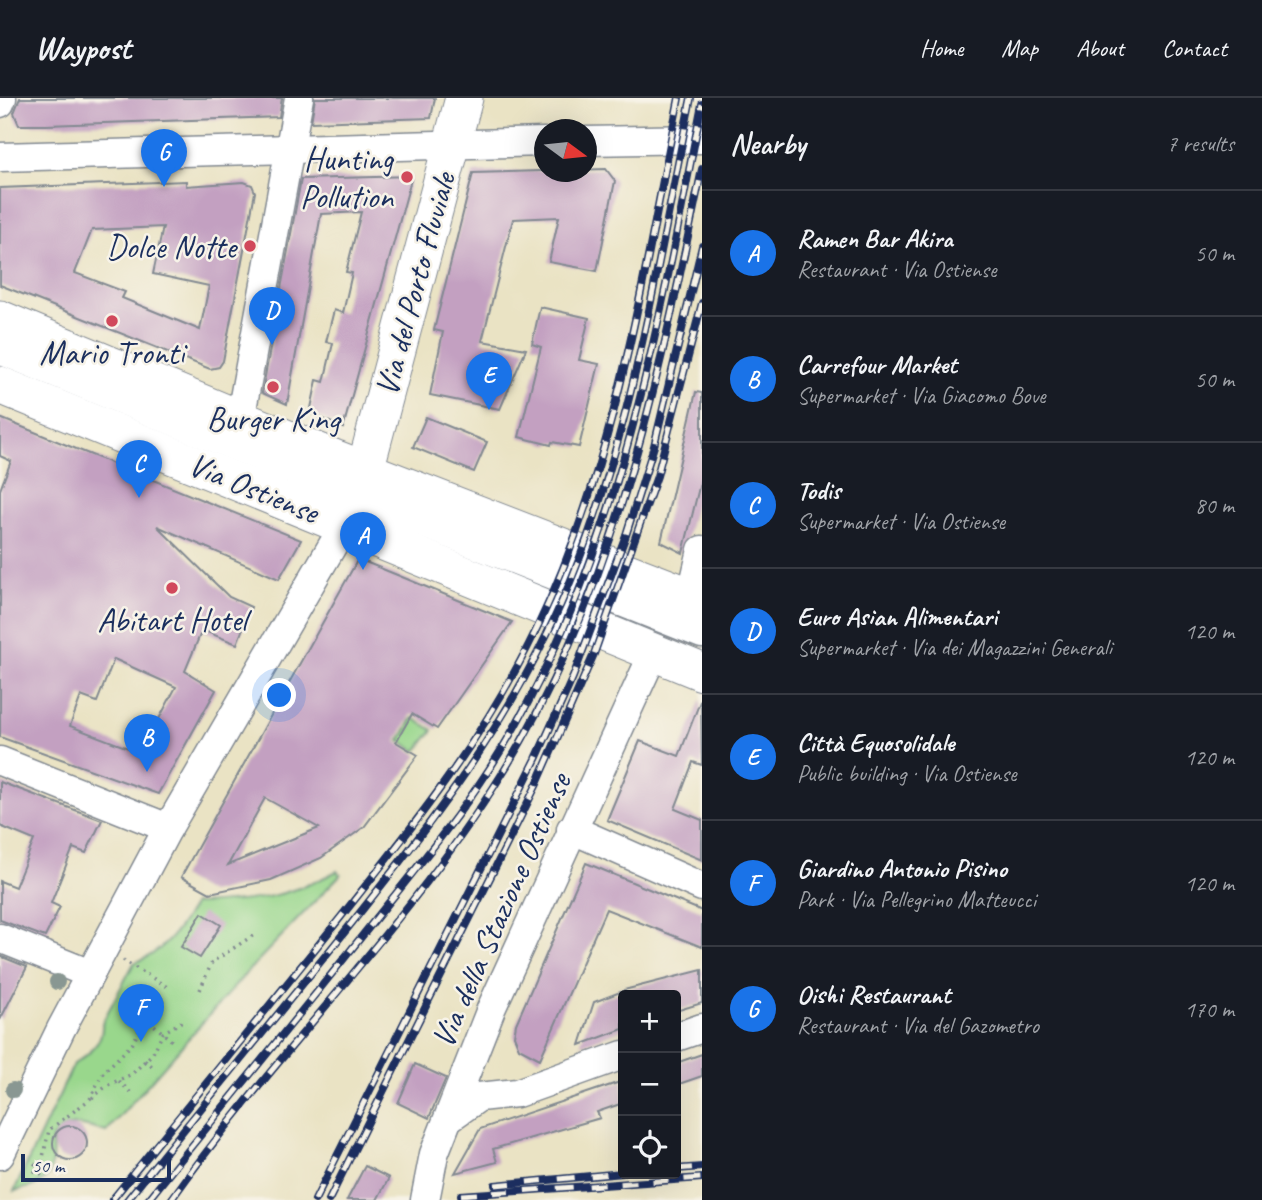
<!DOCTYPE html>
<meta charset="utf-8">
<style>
:root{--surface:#171b24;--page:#242831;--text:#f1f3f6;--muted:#9ea1a6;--line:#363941;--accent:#1a73e8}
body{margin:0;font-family:Caveat,sans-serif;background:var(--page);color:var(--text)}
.controls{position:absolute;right:21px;bottom:21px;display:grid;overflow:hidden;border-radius:7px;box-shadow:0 7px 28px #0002}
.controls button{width:63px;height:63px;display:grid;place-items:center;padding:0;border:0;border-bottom:2px solid var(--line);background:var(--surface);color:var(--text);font:35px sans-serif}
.compass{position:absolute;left:534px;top:21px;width:63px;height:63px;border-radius:50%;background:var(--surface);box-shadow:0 7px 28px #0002;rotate:105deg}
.scale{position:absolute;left:21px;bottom:18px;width:150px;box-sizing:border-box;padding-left:7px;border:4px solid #1b2f5e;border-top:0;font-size:19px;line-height:24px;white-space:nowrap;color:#1b2f5e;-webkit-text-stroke:5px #f7f3e8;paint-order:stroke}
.you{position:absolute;left:280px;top:598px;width:24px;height:24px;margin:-18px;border:5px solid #fff;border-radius:50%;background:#1a73e8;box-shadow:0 0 0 10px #1a73e833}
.badge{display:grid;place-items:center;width:46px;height:46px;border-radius:50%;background:var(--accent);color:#fff;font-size:23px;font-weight:700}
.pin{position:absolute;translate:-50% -58px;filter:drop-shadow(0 2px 4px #0008)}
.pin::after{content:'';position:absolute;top:37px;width:24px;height:21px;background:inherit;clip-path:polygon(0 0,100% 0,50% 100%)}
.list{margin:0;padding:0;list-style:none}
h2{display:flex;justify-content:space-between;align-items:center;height:91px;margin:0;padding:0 28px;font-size:30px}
h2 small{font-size:23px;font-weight:400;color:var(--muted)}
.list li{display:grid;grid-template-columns:46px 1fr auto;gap:21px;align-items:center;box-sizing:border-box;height:126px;padding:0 28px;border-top:2px solid var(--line)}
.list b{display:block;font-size:26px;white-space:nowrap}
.list p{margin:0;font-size:23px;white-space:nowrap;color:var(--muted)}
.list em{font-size:23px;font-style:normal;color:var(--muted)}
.icon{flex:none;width:38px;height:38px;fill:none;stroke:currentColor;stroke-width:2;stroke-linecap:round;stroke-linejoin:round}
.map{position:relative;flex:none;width:702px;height:1102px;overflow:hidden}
header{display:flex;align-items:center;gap:42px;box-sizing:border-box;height:98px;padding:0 35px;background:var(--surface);border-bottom:2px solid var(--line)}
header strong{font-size:33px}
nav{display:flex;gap:38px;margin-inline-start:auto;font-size:24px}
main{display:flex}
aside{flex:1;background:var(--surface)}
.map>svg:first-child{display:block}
.green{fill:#99d78c;stroke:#5a8375;stroke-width:2}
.building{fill:#c3a0c1;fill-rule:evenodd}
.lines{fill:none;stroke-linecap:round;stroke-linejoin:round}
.minor-casing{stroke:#828991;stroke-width:31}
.major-casing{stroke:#828991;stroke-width:39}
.path{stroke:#828991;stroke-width:3.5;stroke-dasharray:2 5;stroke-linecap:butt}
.minor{stroke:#fff;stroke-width:28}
.major{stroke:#fff;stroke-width:37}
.rail-casing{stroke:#1b2f5e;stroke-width:8}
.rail{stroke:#f7f3e8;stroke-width:5;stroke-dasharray:16;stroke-linecap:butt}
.tree{fill:#899792}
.poi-dot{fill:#d1495b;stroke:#f7f3e8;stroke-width:2.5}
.labels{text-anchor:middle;stroke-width:5;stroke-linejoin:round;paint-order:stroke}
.poi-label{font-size:33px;fill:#1b2f5e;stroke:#f7f3e8}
.street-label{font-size:33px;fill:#1b2f5e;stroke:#f7f3e8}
</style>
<header>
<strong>Waypost</strong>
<nav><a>Home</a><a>Map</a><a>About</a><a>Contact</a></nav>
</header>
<main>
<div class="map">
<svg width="702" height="1102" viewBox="0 0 702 1102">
<rect width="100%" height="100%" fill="#f7f3e8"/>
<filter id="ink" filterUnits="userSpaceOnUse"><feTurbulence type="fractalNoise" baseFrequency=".0143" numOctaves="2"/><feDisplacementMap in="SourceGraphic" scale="14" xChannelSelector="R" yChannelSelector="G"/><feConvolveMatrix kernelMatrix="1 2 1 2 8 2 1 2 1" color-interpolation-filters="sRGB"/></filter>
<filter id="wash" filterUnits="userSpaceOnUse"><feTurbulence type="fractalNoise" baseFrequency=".00686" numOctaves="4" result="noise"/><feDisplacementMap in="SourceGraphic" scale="28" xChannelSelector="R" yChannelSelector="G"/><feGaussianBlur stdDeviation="1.57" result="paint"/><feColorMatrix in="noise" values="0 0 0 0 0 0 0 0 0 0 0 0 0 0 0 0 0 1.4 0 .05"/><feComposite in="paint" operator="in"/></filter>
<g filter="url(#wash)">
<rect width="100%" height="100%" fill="#eae3c4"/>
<g class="green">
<path d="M413 620 433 632 417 653 400 643Z"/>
<path d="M337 773 341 776 248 873 106 1034C84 1028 68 1020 52 1040 54 1077 52 1085 14 1093L74 966C88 957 104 944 102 925L134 865C164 855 178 832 194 806 250 804 287 800 337 773Z"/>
</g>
<g id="blocks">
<g class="building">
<path d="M20 0H282L279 19 46 27H19L14 15Z"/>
<path d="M315 0H435L431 20 311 24Z"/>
<path d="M606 71 615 83 597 173 549 164 559 119 513 121 482 243 526 251 500 311 430 297 443 234 434 232 473 75Z"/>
<path d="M412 78 343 330 310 315 317 282 324 284 333 245 326 244 334 212 343 215 352 175 346 174 361 114 321 116 287 306 262 295 301 81Z"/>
<path d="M186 83V88L244 84 252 87 255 94 223 263 219 269 210 271 0 187V90ZM163 129 153 176 209 188 200 232 122 200 125 194 75 175 92 132Z"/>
<path d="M540 209 589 220 579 262 599 266 579 349 552 344 551 347 519 339 541 249 532 246Z"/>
<path d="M696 294 702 295V377L683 455 661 444Z"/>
<path d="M426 319 487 344 474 374 413 349Z"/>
<path d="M0 320 301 442 279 481 157 428 229 499 251 509 237 546 202 532 185 573 216 592 158 696 0 639V392L11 363 0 358ZM114 561 176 589 141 655 70 628 81 598 97 604Z"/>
<path d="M358 461 512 524 437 631 412 616 396 644 418 657 364 729 321 760 271 782 210 795 181 779ZM265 700 319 730 228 767 254 720Z"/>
<path d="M701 601 702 667 693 664 675 711 702 722V762L607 722 640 643 679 658Z"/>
<path d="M0 684 102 722 86 755 73 750 51 805 60 809 45 839 0 822V783L15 789 34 742 0 728Z"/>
<path d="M586 765 702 813V849L606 811 540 961 519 950 514 938 516 926Z"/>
<path d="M202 815 221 827 200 860 181 849Z"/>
<path d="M0 858 27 869 0 922Z"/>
<path d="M702 872V905L676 913V897H625L624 892Z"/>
<path d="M623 893V931L580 947 594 904Z"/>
<path d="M702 956V978L676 987V965Z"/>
<path d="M415 966 446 980 429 1020 398 1005Z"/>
<path d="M623 983V1005L597 1014 600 1020 493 1051 497 1064 455 1075 480 1031Z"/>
<circle cx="70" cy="1045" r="17"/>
<path d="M365 1068 389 1080 377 1102H347Z"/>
</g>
</g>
</g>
<g filter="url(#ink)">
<use href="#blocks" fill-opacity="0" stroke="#828991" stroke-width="2"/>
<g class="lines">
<g class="minor-casing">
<g id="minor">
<path d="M0 5 2 0"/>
<path d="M586 43 702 41"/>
<path d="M0 59 544 44"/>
<path d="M0 252 399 416 702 536"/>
<path d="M240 322 299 0"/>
<path d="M691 499 702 452"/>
<path d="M0 663 168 730"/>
<path d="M571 731 702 789"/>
<path d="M0 840 90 876"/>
<path d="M676 939 702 930"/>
<path d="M449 1020 479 999 517 995 623 957"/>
<path d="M0 1057 61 931 168 730 345 426"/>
<path d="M425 1102 434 1056 491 911 654 554"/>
</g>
</g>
<g class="major-casing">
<g id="major">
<path d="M0 221 336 361 702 503"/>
<path d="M0 287 702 574"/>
<path d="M345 426 365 372 464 0"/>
</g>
</g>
<g class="path">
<path d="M123 862 169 890"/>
<path d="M200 892 212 864 257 835"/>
<path d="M144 918 175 946"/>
<path d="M145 962 154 970"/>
<path d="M119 983 131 995"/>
<path d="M92 1000 108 987 132 976 153 955 163 935 184 922"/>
<path d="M42 1064 49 1032 90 1001 102 976 133 945 150 909 164 902"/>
<circle cx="40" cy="1070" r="6"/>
</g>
<use href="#minor" class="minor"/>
<use href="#major" class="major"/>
<g class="rail-casing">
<g id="rail">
<path d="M676 1071 702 1069"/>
<path d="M495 1087 623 1075"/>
<path d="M461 1097 702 1080"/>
<path d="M112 1102C185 1011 259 921 332 830 408 735 483 643 536 532 616 366 643 179 679 0"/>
<path d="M127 1102C201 1009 277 918 351 826 424 734 495 644 546 538 628 370 654 181 691 0"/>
<path d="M148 1102C222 1010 297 920 370 828 421 764 474 702 514 630 623 438 660 220 702 6"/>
<path d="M171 1102C275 955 407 829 502 676 616 492 659 279 702 71"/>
<path d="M315 1102 536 661 573 579 626 437 654 348 702 148"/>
<path d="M329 1102 537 686 594 556 657 378 702 205"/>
</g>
</g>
<use href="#rail" class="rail"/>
</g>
<g class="tree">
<circle cx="57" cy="884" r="8"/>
<circle cx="13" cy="992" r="8"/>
</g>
</g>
<g class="poi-dot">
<circle cx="407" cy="79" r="7"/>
<circle cx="250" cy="148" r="7"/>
<circle cx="112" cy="223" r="7"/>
<circle cx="273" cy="289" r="7"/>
<circle cx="172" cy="490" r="7"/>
</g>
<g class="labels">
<g class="poi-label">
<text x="393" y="72" text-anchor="end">Hunting<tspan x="393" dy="38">Pollution</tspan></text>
<text x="236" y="160" text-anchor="end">Dolce Notte</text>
<text x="112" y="266">Mario Tronti</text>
<text x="273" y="332">Burger King</text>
<text x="172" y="533">Abitart Hotel</text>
</g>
<g class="street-label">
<text transform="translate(414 186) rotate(-75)" y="12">Via del Porto Fluviale</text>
<text transform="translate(254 389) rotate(22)" y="12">Via Ostiense</text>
<text transform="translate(500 812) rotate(-66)" y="12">Via della Stazione Ostiense</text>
</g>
</g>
</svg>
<div class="controls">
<button>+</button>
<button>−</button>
<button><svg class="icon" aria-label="locate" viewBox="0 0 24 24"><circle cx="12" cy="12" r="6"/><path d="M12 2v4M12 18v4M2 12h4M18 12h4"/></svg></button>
</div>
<svg class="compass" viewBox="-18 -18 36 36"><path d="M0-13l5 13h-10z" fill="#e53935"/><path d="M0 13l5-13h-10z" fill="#9ea1a6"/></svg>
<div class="scale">50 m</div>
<div class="you"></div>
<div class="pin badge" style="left:363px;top:472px">A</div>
<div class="pin badge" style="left:147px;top:674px">B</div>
<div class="pin badge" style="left:139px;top:400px">C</div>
<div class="pin badge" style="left:272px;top:247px">D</div>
<div class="pin badge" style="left:489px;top:312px">E</div>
<div class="pin badge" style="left:141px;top:944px">F</div>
<div class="pin badge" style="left:164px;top:89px">G</div>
</div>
<aside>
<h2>Nearby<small>7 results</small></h2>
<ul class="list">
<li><span class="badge">A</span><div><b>Ramen Bar Akira</b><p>Restaurant · Via Ostiense</p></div><em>50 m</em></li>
<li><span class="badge">B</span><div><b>Carrefour Market</b><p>Supermarket · Via Giacomo Bove</p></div><em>50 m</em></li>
<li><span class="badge">C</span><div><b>Todis</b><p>Supermarket · Via Ostiense</p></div><em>80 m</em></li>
<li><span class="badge">D</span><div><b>Euro Asian Alimentari</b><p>Supermarket · Via dei Magazzini Generali</p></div><em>120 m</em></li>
<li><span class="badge">E</span><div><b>Città Equosolidale</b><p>Public building · Via Ostiense</p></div><em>120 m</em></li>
<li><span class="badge">F</span><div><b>Giardino Antonio Pisino</b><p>Park · Via Pellegrino Matteucci</p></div><em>120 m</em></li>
<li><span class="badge">G</span><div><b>Oishi Restaurant</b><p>Restaurant · Via del Gazometro</p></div><em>170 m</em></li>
</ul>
</aside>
</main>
